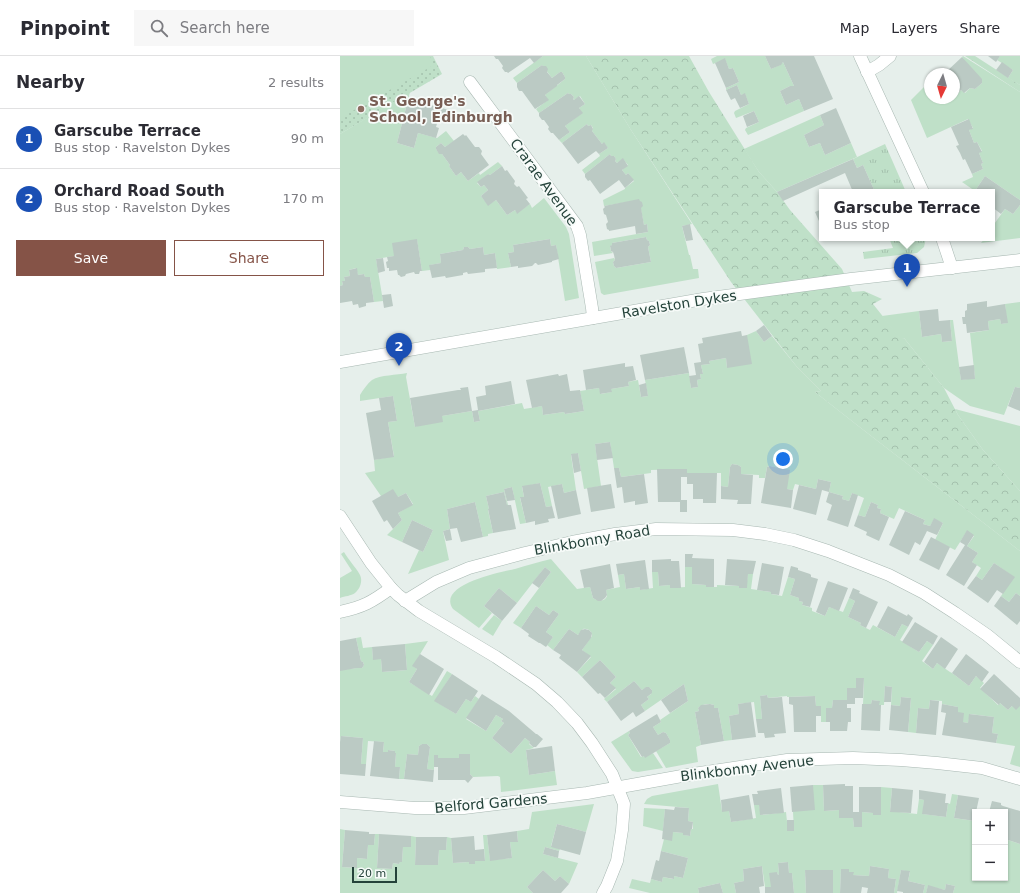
<!DOCTYPE html>
<meta charset="utf-8">
<style>
:root{--surface:#fff;--page:#f7f7f7;--text:#2b2b33;--muted:#7c7c81;--line:#e1e1e2;--accent:#855347}
body{margin:0;font-family:"DejaVu Sans",sans-serif;background:var(--page);color:var(--text)}
.controls{position:absolute;right:12px;bottom:12px;display:grid;overflow:hidden;border-radius:0px;box-shadow:0 1px 3px #0004}
.controls button{width:36px;height:36px;display:grid;place-items:center;padding:0;border:0;border-bottom:1px solid var(--line);background:var(--surface);color:var(--text);font:20px sans-serif}
.compass{position:absolute;left:584px;top:12px;width:36px;height:36px;border-radius:50%;background:var(--surface);box-shadow:0 1px 3px #0004;rotate:185deg}
.scale{position:absolute;left:12px;bottom:10px;width:45px;box-sizing:border-box;padding-left:4px;border:2px solid #24423a;border-top:0;font-size:11px;line-height:14px;white-space:nowrap;color:#24423a;-webkit-text-stroke:3px #f7fbf9;paint-order:stroke}
.you{position:absolute;left:443px;top:403px;width:14px;height:14px;margin:-10px;border:3px solid #fff;border-radius:50%;background:#1a73e8;box-shadow:0 0 0 6px #1a73e833}
.badge{display:grid;place-items:center;width:26px;height:26px;border-radius:50%;background:var(--accent);color:#fff;font-size:13px;font-weight:700}
.pin{position:absolute;translate:-50% -33px;filter:drop-shadow(0 1px 2px #0008)}
.pin::after{content:'';position:absolute;top:21px;width:14px;height:12px;background:inherit;clip-path:polygon(0 0,100% 0,50% 100%)}
.popup{position:absolute;left:479px;top:133px;width:176px;height:52px;box-sizing:border-box;display:grid;place-content:center;border-radius:0px;background:var(--surface);filter:drop-shadow(0 1px 3px #0005);font-size:13px;white-space:nowrap;color:var(--muted)}
.popup b{font-size:15px;color:var(--text)}
.popup::after{content:'';position:absolute;left:50%;top:100%;margin-left:-8px;border:8px solid transparent;border-top-color:var(--surface)}
.list{margin:0;padding:0;list-style:none}
h2{display:flex;justify-content:space-between;align-items:center;height:52px;margin:0;padding:0 16px;font-size:17px}
h2 small{font-size:13px;font-weight:400;color:var(--muted)}
.list li{display:grid;grid-template-columns:26px 1fr auto;gap:12px;align-items:center;box-sizing:border-box;height:60px;padding:0 16px;border-top:1px solid var(--line)}
.list b{display:block;font-size:15px;white-space:nowrap}
.list p{margin:0;font-size:13px;white-space:nowrap;color:var(--muted)}
.list em{font-size:13px;font-style:normal;color:var(--muted)}
.actions{display:flex;gap:8px;padding:12px 16px}
.actions a{flex:1;padding:9px 0;border:1px solid var(--accent);border-radius:0px;text-align:center;font-size:14px;color:var(--accent)}
.actions .main{background:var(--accent);color:#fff}
.icon{flex:none;width:22px;height:22px;fill:none;stroke:currentColor;stroke-width:2;stroke-linecap:round;stroke-linejoin:round}
.map{position:relative;flex:none;width:680px;height:837px;overflow:hidden}
header{display:flex;align-items:center;gap:24px;box-sizing:border-box;height:56px;padding:0 20px;background:var(--surface);border-bottom:1px solid var(--line)}
header strong{font-size:19px}
nav{display:flex;gap:22px;margin-inline-start:auto;font-size:14px}
.search{width:280px;height:36px;background:var(--page);display:flex;align-items:center;gap:10px;box-sizing:border-box;padding:0 14px;border-radius:0px;color:var(--muted);font-size:15px}
main{display:flex}
aside{flex:1;background:var(--surface)}
.map>svg:first-child{display:block}
.grass{fill:url(#grass-tufts)}
.forest{fill:url(#forest-crowns)}
.park{fill:url(#park-dots)}
.garden{fill:#bfe0c8}
.building{fill:#bbcac4}
.lines{fill:none;stroke-linecap:round;stroke-linejoin:round}
.minor-casing{stroke:#a8b8b2;stroke-width:13}
.tertiary-casing{stroke:#a8b8b2;stroke-width:13}
.minor{stroke:#fff;stroke-width:12}
.tertiary{stroke:#fff;stroke-width:12}
.education-dot{fill:#8d6e63;stroke:#f7fbf9;stroke-width:1.5}
.labels{text-anchor:middle;stroke-width:3.5;stroke-linejoin:round;paint-order:stroke}
.education-label{font-size:14px;font-weight:bold;fill:#785e54;stroke:#f7fbf9;text-anchor:start}
.street-label{font-size:14px;fill:#24423a;stroke:#f7fbf9}
</style>
<header>
<strong>Pinpoint</strong>
<div class="search"><svg class="icon" aria-label="search" viewBox="0 0 24 24"><circle cx="10" cy="10" r="6"/><path d="M15 15l6 6"/></svg>Search here</div>
<nav><a>Map</a><a>Layers</a><a>Share</a></nav>
</header>
<main>
<aside>
<h2>Nearby<small>2 results</small></h2>
<ul class="list">
<li><span class="badge" style="background:#1a4fb4">1</span><div><b>Garscube Terrace</b><p>Bus stop · Ravelston Dykes</p></div><em>90 m</em></li>
<li><span class="badge" style="background:#1a4fb4">2</span><div><b>Orchard Road South</b><p>Bus stop · Ravelston Dykes</p></div><em>170 m</em></li>
</ul>
<div class="actions"><a class="main">Save</a><a>Share</a></div>
</aside>
<div class="map">
<svg width="680" height="837" viewBox="0 0 680 837">
<defs>
<pattern id="grass-tufts" width="24" height="20" patternUnits="userSpaceOnUse"><rect width="24" height="20" fill="#bfe0c8"/><path d="M3 7l-1-3M5 7V3M7 7l1-3M15 17l-1-3M17 17v-4M19 17l1-3" fill="none" stroke="#a4c1ad"/></pattern>
<pattern id="forest-crowns" width="20" height="18" patternUnits="userSpaceOnUse"><rect width="20" height="18" fill="#bfe0c8"/><path d="M2 6a3 3 0 1 1 6 0M12 15a3 3 0 1 1 6 0" fill="none" stroke="#a4c1ad"/></pattern>
<pattern id="park-dots" width="8" height="8" patternUnits="userSpaceOnUse"><rect width="8" height="8" fill="#bfe0c8"/><path d="M2 2h.1M6 6h.1" fill="none" stroke="#a4c1ad" stroke-width="1.8" stroke-linecap="round"/></pattern>
</defs>
<rect width="100%" height="100%" fill="#e6efeb"/>
<g class="grass">
<path d="M625 0H635L680 29V36Z"/>
<path d="M545 88 566 136H535L523 109 517 112 513 103Z"/>
<path d="M549 182H586L584 191 577 197 524 203 523 196 553 192Z"/>
</g>
<path class="forest" d="M246 0H349L369 36 419 116 437 136 450 154 502 213 512 236 524 235 542 243 533 248 561 283 564 282 604 332 618 359 643 394 680 435V495L517 369 475 336 481 335 457 311 391 226 291 74Z"/>
<path class="park" d="M0 0H93L102 18 0 78Z"/>
<g class="garden">
<path d="M0 0H90L94 9 0 62Z"/>
<path d="M203 0H246L291 74 352 168 342 170 349 199H350L353 213H358L359 222 264 239 261 237 255 206 274 202 275 204 273 206 274 210 276 212 311 206 308 191 310 189 309 185 307 184 306 181 272 187V189L270 191 271 195 273 197 254 200 252 186 308 176 307 168 304 169 299 144 264 150 263 144 285 133V132L294 125 288 117 286 119 282 114 288 109 283 103 277 107 275 105 276 103 274 100H271L270 98 245 118 242 114 260 100 259 98 268 92 264 87 262 88 252 75 253 72 251 69 248 70 247 68 222 87 219 84 230 76 225 70 242 57 239 52 245 48 240 40 234 44 233 43 234 41 231 38H229L228 37 199 57 196 53 208 44 205 39 225 23V21L222 16H220L212 22 202 9 177 27 173 22Z"/>
<path d="M377 0H425L431 13 440 9 443 6 454 30H450L440 35 446 49 459 43 464 55 408 79 405 74 406 72 419 66 414 55 396 62 394 57 395 55 409 48 405 38 401 39 397 29 386 34V32L399 26 393 12 389 13 385 3 373 8 371 3Z"/>
<path d="M623 0 680 36V144L645 120 635 135 622 126 633 121 632 118 643 113 641 108 643 107 639 97 642 95 637 86 634 87 629 74 633 72 628 63 587 82 571 44 587 28 590 31 586 34 590 38V42H600L602 44 604 42H614V41L621 34 625 37 630 32 635 33 642 27 622 1Z"/>
<path d="M660 0H680V29L668 22 673 14 657 4Z"/>
<path d="M70 36 57 87 74 92 78 77 97 82 106 75 114 85 105 91 101 87 96 91V93L99 97 102 98 110 109 109 110 116 120 121 116 128 125 139 117 140 119 158 106 162 110 150 119 148 118 137 127 141 131 144 129 148 134 141 140 148 149 156 144 167 159 175 154 177 157 190 148 192 152 204 142 226 171 229 178 239 242 225 245 216 189 211 190 210 183 173 189 174 196 168 197 171 211 157 213 155 197 144 199 143 191 130 193 128 191H124L123 194 100 198 101 207 90 209V214L82 215 77 184 54 200 36 203 43 245 34 246 30 221H25L24 218 18 219 16 212 9 214 10 220 4 221 5 225H2L3 229 0 230V78Z"/>
<path d="M480 59 484 69 464 79 469 91 480 87 485 99 511 87 517 101 437 136 419 116 404 93Z"/>
<path d="M680 149V182L641 187 645 182H652V171L665 153 673 158Z"/>
<path d="M680 246V332L675 331 664 359 630 350 604 332 564 282 561 284 542 260 579 255 582 281 601 278 602 286 612 285 610 264H613L621 324 635 322 630 277 649 274 648 265 660 263 661 268 667 267 665 248Z"/>
<path d="M416 275 424 286 432 280 457 311 481 335 475 336 517 369 680 495V540L676 537 669 546 661 540 674 521 654 507 642 524 636 520 641 512 632 506 638 497 627 490 634 480 627 475 615 494 595 484 603 467 594 463 590 470 583 468 585 464 559 452 554 463 540 457 541 453 537 452 538 449 531 446 525 461 518 459 524 442 512 437 509 445 502 443 503 440 489 436 491 426 478 423 476 433 455 428 453 434 447 433 438 412 430 410 427 411 425 422H419V419L401 418V411L398 409 392 408 390 411 388 431 381 430V417H347V413L311 414V417L281 421 279 412H274L270 386 255 388 261 430 244 433 238 397 231 399 236 434 224 437 222 428 208 431 212 450 206 451 200 427 182 431 184 441 180 442 186 467 180 468 172 431 164 433 168 449H167L164 436 146 440 149 453 148 454 153 477 148 478V480L143 481 135 446 107 453 110 473 103 475 109 504 68 518 79 494 83 496 93 474 72 464 62 486 47 479 62 464 58 457 73 448 66 437 58 441 41 440 25 417 35 415 34 404 54 400 48 366 57 365 53 340 20 345V339C23 334 27 328 32 324 40 319 57 319 67 317L66 321 75 371 102 360 132 355 134 366 140 365 138 355 182 347 184 353 202 350 203 359 224 356 225 358 244 355 240 335 259 332 261 338 271 336V333L289 330 288 326 298 324 301 341 308 340 305 324 349 317 351 332 358 331 357 324 361 323 360 318H363L361 309 370 308 369 305 386 302 387 312 407 279Z"/>
<path d="M615 353 680 370V435L643 394 618 359Z"/>
<path d="M4 496C8 503 17 513 20 519 23 525 20 533 15 537 11 540 5 540 0 542V522L12 515 1 498Z"/>
<path d="M211 503 237 533 250 531 253 542C257 545 265 546 267 540 267 539 266 535 266 534L280 531 278 519 284 518 286 533 300 531V534L313 532 312 516H318L319 530 330 529V532L345 531V511H352V528L366 529V531H377V529L399 530V532H406L408 518H413L411 533 431 536V538L442 540 448 521 455 523 450 539 459 542V545L463 546 462 549 472 552V555L485 560 489 551 503 556 509 542 515 545 508 561 521 567 520 569 530 574 533 569 555 581 562 568 568 571 560 584 579 596 587 585 593 589 582 605 593 613 597 607 610 616 612 617 629 630 636 620 644 627 640 632 658 649 660 647 668 654 672 650H680V711L670 708 675 690 656 687 658 678 652 677 654 661 630 658 628 667 623 666 618 656V651L602 648V645L590 644 589 653 578 652 576 677 568 676 571 642 561 641 560 650 551 649 552 631 545 630 544 649H539V645L532 644 531 648H523L524 622H516V632H507V644H493L492 652H486V666H481V650H476L475 640 447 641V640L428 642 427 639 420 640 422 663H416L414 646 398 648 399 658 389 660 392 684 384 685 378 652H374V649C369 647 362 648 358 652L359 655 355 656 361 689 356 691 358 706 326 712 316 695 330 687V684L326 677 323 676 318 679 313 671 321 666 320 664 348 645 344 628 305 655 301 649 309 643 307 641 311 638 312 634 310 632 307 631 302 634 294 625 267 646 264 643 276 633 270 627 276 621 260 604 242 621 237 616 251 601 242 594 252 580C252 575 248 572 243 573L238 579 229 573 213 594 207 589 213 581 206 576 219 558 213 554 209 559 196 550 181 572 173 567 211 516 205 511 177 547 159 532 144 550 152 557 139 572 113 553C96 529 161 516 175 513 187 509 199 506 211 503Z"/>
<path d="M154 559 162 565 153 580 142 573Z"/>
<path d="M21 581 23 592 32 591 33 603H41L42 616 67 614 65 588 88 585 73 610 77 613 69 626 92 640 107 615 112 618 95 645 116 658 126 643 131 646 135 640 139 643 126 663 146 675 156 659 163 663 161 665 164 667 152 682 171 698 185 682 190 686 189 688 194 692 186 694 189 719 215 715 217 729 161 736 160 721 158 720 133 721 130 718V698H119V702H98L94 699V714L87 713 90 691 87 688H82L79 690 78 699 67 698 64 723H59L60 711H55L56 697H55V695L48 694V696H43L44 686 28 685 26 708H21L23 682 1 680 0 686V614L17 612H22L24 609 23 606 21 605 16 582Z"/>
<path d="M289 675 290 677 288 679 301 701 313 697 323 712 298 716 292 715 271 686Z"/>
<path d="M378 728 382 755H389L391 766 416 762 414 749H419L421 759 446 756 448 775H454L453 756 473 729H483L484 755 499 754V762H513L514 771H522V756L533 757 541 759V731L552 732 550 755 577 758 579 743 584 744 583 758 606 761 608 747 610 748 612 738 618 739 614 762 635 765V822H665V783L680 788V837H613L615 830 606 828 605 834 588 830 586 837H583L585 829 568 825 570 816 561 814 557 837H554L556 823 548 822 549 813 530 810 529 820 513 819V816H509V813H501L500 837H493V814H465L466 837H454L452 817H449L448 806 438 807 439 818 438 819 437 816 431 831H425L422 810 403 813 404 825 394 827 396 837H383L380 827 358 832 359 837H310L289 832 292 823 310 827 311 823 322 826 323 821 333 823 334 820 343 822 348 802 321 795 324 783 333 776 343 777 344 779 350 780 351 773H353V766L348 765 349 752 304 748 307 743 312 740Z"/>
<path d="M254 748 246 776 217 768 211 790 220 793 219 795 205 791 203 798 238 807 229 828 220 820 215 825 203 814 187 831 193 837H0V773L5 774 2 811 16 812 17 802 27 803 28 789H34L35 778H39L37 812 52 813 53 807 59 808 60 806H62L63 791H71V780L76 781 75 809H98L99 794H106L107 781 111 782 113 807 129 806V808H135V805L145 804 143 779H147L150 804 172 802 170 786 178 785 177 775 189 773 192 756Z"/>
<path d="M304 752 325 753 323 775 303 770Z"/>
</g>
<g class="building">
<path d="M154 0H203L194 7 190 2 168 17 167 16H165L162 12 163 10 158 3H156Z"/>
<path d="M425 0H474L493 43 464 55 459 43 446 49 440 35 450 30H454L443 6 441 9 431 13Z"/>
<path d="M648 0H660L656 6Z"/>
<path d="M622 1 642 23V27L635 33 630 32 624 37 621 34 614 41V18H599L603 14 606 16Z"/>
<path d="M385 2 389 13 393 12 399 26 386 32 375 7Z"/>
<path d="M662 6 673 14 668 22 656 14Z"/>
<path d="M202 9 203 10H206L208 13 207 16 212 22 220 16H222L225 21V23L217 29V30L205 39 209 44 195 53 182 35H179L177 31V27Z"/>
<path d="M590 26V38L586 34 590 31 587 28Z"/>
<path d="M397 29 401 39 405 37 409 48 400 52 395 42 391 44 386 34Z"/>
<path d="M228 37 229 38H231L234 41 233 43 234 44 239 40 245 48 239 52 243 57 225 70 230 76 219 84 213 77H211L208 73 209 71 204 64H202L199 60V57Z"/>
<path d="M84 43 90 45 91 46 90 49 113 55 109 67 98 64 96 71 99 72 96 82 78 77 74 92 57 87 67 48 71 49 72 47 78 49V51H80L82 44Z"/>
<path d="M496 52 511 87 485 99 480 87 469 91 464 79 484 69 480 59Z"/>
<path d="M414 55 419 66 407 71 403 60Z"/>
<path d="M629 63 633 73 629 74 634 87 637 86 642 96 639 97 643 107 641 108 643 113 632 118 625 103 623 104 620 97 616 90 619 89 611 71Z"/>
<path d="M247 68 248 70 251 69 253 73 252 75 262 88 264 86 268 92 259 98 256 95 238 108 222 87Z"/>
<path d="M123 78 125 80 126 79 135 91H139L142 95 141 98 149 109 128 125 121 116 116 120 109 110 110 109 102 98H99L96 93V91L101 87 105 91Z"/>
<path d="M270 98 271 100H274L276 103 275 105 277 107 283 102 288 110 282 114 286 119 288 117 294 124 285 132 279 124 260 138 250 124 248 125 245 121V118Z"/>
<path d="M513 103 517 112 523 109 535 136H513L505 117 443 145 437 136Z"/>
<path d="M162 110 165 115 167 114 175 125 174 128 177 131 179 130 188 142 186 143 190 148 177 158 175 154 167 159 156 144 148 150 141 140 148 134 144 129 141 131 137 126 148 118 150 119Z"/>
<path d="M645 120 680 144V149L673 158 665 153 661 158 652 151V136H636L635 135Z"/>
<path d="M299 143 300 145 302 146 303 150 301 152 304 169 307 168 308 176 296 178 295 170 269 175V174L267 173 266 168 268 166 266 159 264 158 263 153 265 151 264 150Z"/>
<path d="M482 153V172L475 156Z"/>
<path d="M350 168 353 184 346 185 342 170Z"/>
<path d="M306 181 307 184 309 185 310 189 308 191 311 206 276 212 274 210 273 206 275 204 274 199 273 196 271 195 270 190 272 189V187Z"/>
<path d="M77 183 82 215H80L79 218H75L74 216 66 218 65 220 61 221 59 219H58L57 214 49 215V212H47L46 206 48 205 47 201 54 200 52 187Z"/>
<path d="M210 183 211 190 216 189 219 203 212 205V206L198 209 196 207H195L192 210 178 212V210L171 211 168 197 174 196 173 189Z"/>
<path d="M124 191H128L130 193 143 191 144 199 155 197 157 212 145 213V216L128 218 127 216 123 217V219L106 222 105 220 92 222 89 209 101 207 100 198 123 194Z"/>
<path d="M43 202 45 215 38 217 36 203Z"/>
<path d="M17 212 18 219 24 218 25 221H30L34 246 26 247V250L19 252 18 248 13 249 12 245 0 247V230L3 229 2 225H5L4 221 10 220 9 214Z"/>
<path d="M51 238 53 250 44 252 42 239Z"/>
<path d="M647 245V251L665 248 668 267 661 268 660 263 648 265 649 274 627 277 626 268H623L622 261H625V255L627 254V248Z"/>
<path d="M598 253 599 265 610 264 612 285 602 286 601 278 582 281 579 255Z"/>
<path d="M424 269 432 280 424 286 416 275Z"/>
<path d="M401 275 402 280 407 279 412 308 387 312 386 302 369 305 370 308 361 309 363 318H360L361 323 357 324 358 331 351 332 349 320 356 319 354 307 361 306 358 288 363 287 362 282Z"/>
<path d="M344 291 349 317 305 324 300 299Z"/>
<path d="M285 307V311L293 310 296 324 288 326 289 330 271 333 272 336 260 338 259 332 246 334 243 314Z"/>
<path d="M634 309 635 323 621 324 619 311Z"/>
<path d="M218 318 219 320 227 318 230 335 240 334 244 355 225 358 224 356 203 359 202 350 192 352 186 324Z"/>
<path d="M171 325 175 348 138 355 140 365 134 366 132 355 138 354 136 341 146 339 145 330Z"/>
<path d="M306 327 308 340 301 341 299 329Z"/>
<path d="M128 331 132 355 102 360 103 366 75 371 70 342 118 334H121L120 332Z"/>
<path d="M675 331 680 332V355L668 350Z"/>
<path d="M53 340 57 365 48 366 54 401 34 404 26 357 41 354 39 342Z"/>
<path d="M270 386 273 402 257 404 255 388Z"/>
<path d="M238 397 241 415 234 417 231 398Z"/>
<path d="M392 408 398 409 401 411V418L413 419 411 448H397L398 444 381 443V430L388 431 390 411Z"/>
<path d="M430 410 450 414 447 433 453 434 451 452 421 447 427 411Z"/>
<path d="M274 412H279L281 421 304 418 308 447 295 449V445L284 447 282 431 277 432Z"/>
<path d="M317 413H347V417H377L376 447H363V443H353V428H347V421H341V444H347V456H340V446H318Z"/>
<path d="M478 423 491 426 489 436 482 434 476 459 453 453 459 429 476 433Z"/>
<path d="M200 427 206 451 212 450 215 462 208 463 209 466 195 469V465L186 467 180 441H184L182 430Z"/>
<path d="M222 428 224 437 236 434 241 458 218 463 211 430Z"/>
<path d="M271 428 275 452 251 456 247 432Z"/>
<path d="M172 431 175 444 167 445 164 433Z"/>
<path d="M53 433 58 441 66 437 73 449 58 457 62 464 53 473 47 464 44 466 32 445Z"/>
<path d="M164 436 167 449H171L176 473 153 477 148 453H149L146 440Z"/>
<path d="M489 436 503 440 502 443 509 445 512 437 518 439 508 471 487 464 492 449 486 446Z"/>
<path d="M135 446 143 481 121 486 117 472 110 473 112 484 106 485 103 475 110 473 107 453Z"/>
<path d="M531 446 538 449 537 452 541 453 540 457 549 461 539 485 526 479 527 476 514 470 518 459 525 461Z"/>
<path d="M565 455 585 464 583 468 590 470 594 462 603 467 597 479 587 475 580 489 575 486 569 499 549 489Z"/>
<path d="M72 464 93 474 83 496 62 486Z"/>
<path d="M627 474 634 479 627 490 638 497 632 506 637 509 624 530 606 519 625 489 620 486Z"/>
<path d="M591 481 610 491 599 514 579 504Z"/>
<path d="M345 498H353L352 502 374 503V531H366V529L352 528V511H345Z"/>
<path d="M331 503V505H339L341 532H330V529L319 530 318 516H312V504Z"/>
<path d="M387 503 416 505 413 518H408L407 532H399V530L385 529Z"/>
<path d="M305 504 309 533 300 534V531L286 533 284 518 278 519 276 508Z"/>
<path d="M422 507 444 511 439 539 431 538V536L417 534Z"/>
<path d="M654 507 675 521 663 538 657 534 648 547 627 532 636 520 642 524Z"/>
<path d="M270 508 274 532 266 534 267 539 265 542 261 545H258L253 542 250 531 244 532 240 514Z"/>
<path d="M451 510 458 512V514L470 518 471 519V521L478 523 470 551 462 549 463 546 459 545V542L450 539 455 523 448 521Z"/>
<path d="M205 511 211 516 199 532 192 527Z"/>
<path d="M488 525 508 532 499 555 489 551 485 560 476 556Z"/>
<path d="M159 532 177 547 162 565 144 550Z"/>
<path d="M513 532 520 535 519 537 538 546 526 572 520 569 521 567 508 561 515 545 509 542Z"/>
<path d="M676 537 680 540V565L677 569 654 550 661 540 669 546Z"/>
<path d="M196 550 209 559 213 554 219 558 206 576 213 581 206 591 200 587H199L188 580 189 578 181 572Z"/>
<path d="M548 550 567 560 568 558 573 562 568 571 562 568 555 581 537 571Z"/>
<path d="M575 566 598 580 593 589 587 585 579 596 562 586Z"/>
<path d="M229 573 238 579 241 574 245 573 249 574 252 577 251 582 242 594 251 600 237 616 219 602 221 599 213 594Z"/>
<path d="M601 581 618 593 605 613 597 607 593 613 584 606Z"/>
<path d="M16 582 21 605 23 606 24 609 22 612H17L0 615V585Z"/>
<path d="M65 588 67 614 42 616 41 603 33 604 32 591Z"/>
<path d="M80 598 104 613 89 639 69 626 77 613 72 610Z"/>
<path d="M626 598 649 616 642 626 636 620 629 630 612 617Z"/>
<path d="M260 604 276 621 270 627 276 632 265 642 260 637 258 638 242 621Z"/>
<path d="M112 618 138 635 131 646 126 643 116 658 94 645Z"/>
<path d="M654 618 680 642V650L676 654 672 650 668 654 660 647 659 649 640 633Z"/>
<path d="M516 622H524L523 642H515V648H507V652H511V666H508L507 675H490V666H486V652H492L493 644H507V632H516Z"/>
<path d="M294 625 302 634 306 631H309L312 634V637L307 641 309 643 301 649 305 655 296 661 293 656 281 665 267 646Z"/>
<path d="M344 628 348 645 330 657 321 644Z"/>
<path d="M545 630 552 631 551 646H544Z"/>
<path d="M142 638 169 655 196 678H197L203 683 196 691H193L189 687 190 686 185 682 171 698 152 682 164 667 161 665 163 663 156 659 146 675 126 662Z"/>
<path d="M427 639 428 642 442 641 446 677 434 678 435 681 425 682 424 677H418L416 663H422L420 640Z"/>
<path d="M475 640 476 650H481V660H476V676H454L453 649 449 648V641Z"/>
<path d="M561 641 571 642 568 676 549 674 551 649 560 650Z"/>
<path d="M532 644 540 645 539 649H541L540 675 521 674 522 648H531Z"/>
<path d="M590 644 599 645 596 679 576 677 578 652 589 653Z"/>
<path d="M411 646 416 681 392 684 389 660 399 658 398 648Z"/>
<path d="M370 648 374 649V652H378L384 685 361 689 355 656 359 655 358 652 361 649Z"/>
<path d="M602 648 618 651V656L624 657 623 666 628 667 629 658 654 661 652 677 658 678 656 687 602 679 606 657 601 656Z"/>
<path d="M317 658 321 666 313 671 318 679 323 676 326 677 330 684V687L305 702 304 700 302 701 288 679 290 677 289 675Z"/>
<path d="M1 680 23 682 21 708H26L25 720 0 718V686Z"/>
<path d="M34 685 44 686 43 696H48V694L55 695V697H56L55 711H60L59 723 30 720Z"/>
<path d="M82 688H87L90 691 87 713 94 714 93 726 64 723 67 698 78 699 79 690Z"/>
<path d="M212 690 215 715 189 719 186 694Z"/>
<path d="M119 698H130V718L133 721 128 727 125 724H98V711H94V699H98V702H119Z"/>
<path d="M505 728V730H513V756H519V731H541V759H533V757L522 756V771H514L513 762H499V754L484 755 483 729Z"/>
<path d="M473 729 475 754 452 756 450 731Z"/>
<path d="M441 732 444 757 420 759 419 749H414L412 738H418L417 735Z"/>
<path d="M552 732 573 734 571 757 550 756Z"/>
<path d="M579 734 606 738 605 747H608L606 761 582 758 584 744 579 743Z"/>
<path d="M409 739 413 763 391 766 389 755 382 756 381 744Z"/>
<path d="M618 739 639 742 636 756H635V765L614 762Z"/>
<path d="M652 745 661 747V749L663 750 680 755V788L665 783V756H649Z"/>
<path d="M335 751 349 752 348 765 353 766 352 773H351L350 780 343 779V777L333 776 332 785 322 783 325 753 334 754Z"/>
<rect x="447" y="764" width="7" height="11"/>
<path d="M217 768 246 776 240 799 211 791Z"/>
<path d="M5 774 29 776V778H35L34 789H28L27 803 17 802V812L2 811Z"/>
<path d="M177 775 178 786H170L172 802 150 805 147 779Z"/>
<path d="M39 778 71 780V791H63L62 806H60L59 808 53 807 52 813 37 812Z"/>
<path d="M134 780 135 794 144 793 145 805H135V808H129V806L113 807 111 782Z"/>
<path d="M76 781H107L106 794H99L98 809H75Z"/>
<path d="M205 791 219 795 218 802 203 798Z"/>
<path d="M321 795 348 802 343 822 334 820V823L323 821 322 826 311 823 316 804 319 805Z"/>
<path d="M448 806 449 817H452L454 837H425V831H431L429 817 437 816 438 819 439 818 438 807Z"/>
<path d="M422 810 424 830 419 831 420 837H396L394 827 404 825 403 813Z"/>
<path d="M530 810 549 813 548 822 556 823 554 837H527L528 832 522 831 521 837H500L501 813H509V816H514L513 819 529 820Z"/>
<path d="M203 814 215 825 220 820 229 828 221 837H193L187 831Z"/>
<path d="M465 814H493V837H466Z"/>
<path d="M561 814 570 815 568 825 585 829 583 837H563V836L557 835Z"/>
<path d="M380 827 383 837H359L358 832Z"/>
<path d="M606 828 615 830 613 837H586L588 829 605 834Z"/>
</g>
<g class="lines">
<g class="minor-casing">
<g id="minor">
<path d="M520 0 583 136"/>
<path d="M527 16 539 9 550 0"/>
<path d="M130 26 237 170 240 179 252 252 253 262"/>
<path d="M602 182 612 212"/>
<path d="M0 460 31 507 51 532 58 539 79 555 156 601 196 628 217 646 237 667 252 687 272 718 284 748 282 774 277 805 267 830 263 837"/>
<path d="M65 545 96 526 129 512 185 497 232 486 275 478 316 473 393 474 425 478 454 484 488 495 549 519 584 537 615 557 647 579 680 606"/>
<path d="M0 556C23 551 32 546 51 532"/>
<path d="M0 746 75 752H124L247 737 353 718 447 704 513 702 561 704 597 707 642 712 680 723"/>
</g>
</g>
<g class="tertiary-casing">
<path id="tertiary" d="M0 306 363 243 511 223 680 204"/>
</g>
<use href="#minor" class="minor"/>
<use href="#tertiary" class="tertiary"/>
</g>
<circle class="education-dot" cx="21" cy="53" r="4"/>
<g class="labels">
<g class="education-label">
<text x="29" y="50">St. George's<tspan x="29" dy="16">School, Edinburgh</tspan></text>
</g>
<g class="street-label">
<text transform="translate(204 126) rotate(54)" y="5">Crarae Avenue</text>
<text transform="translate(339 248) rotate(-9)" y="5">Ravelston Dykes</text>
<text transform="translate(252 484) rotate(-10)" y="5">Blinkbonny Road</text>
<text transform="translate(407 712) rotate(-7)" y="5">Blinkbonny Avenue</text>
<text transform="translate(151 747) rotate(-5)" y="5">Belford Gardens</text>
</g>
</g>
</svg>
<div class="controls">
<button>+</button>
<button>−</button>
</div>
<svg class="compass" viewBox="-18 -18 36 36"><path d="M0-13l5 13h-10z" fill="#e53935"/><path d="M0 13l5-13h-10z" fill="#7c7c81"/></svg>
<div class="scale">20 m</div>
<div class="you"></div>
<div class="pin badge" style="left:567px;top:231px;background:#1a4fb4">1</div>
<div class="popup"><b>Garscube Terrace</b>Bus stop</div>
<div class="pin badge" style="left:59px;top:310px;background:#1a4fb4">2</div>
</div>
</main>
